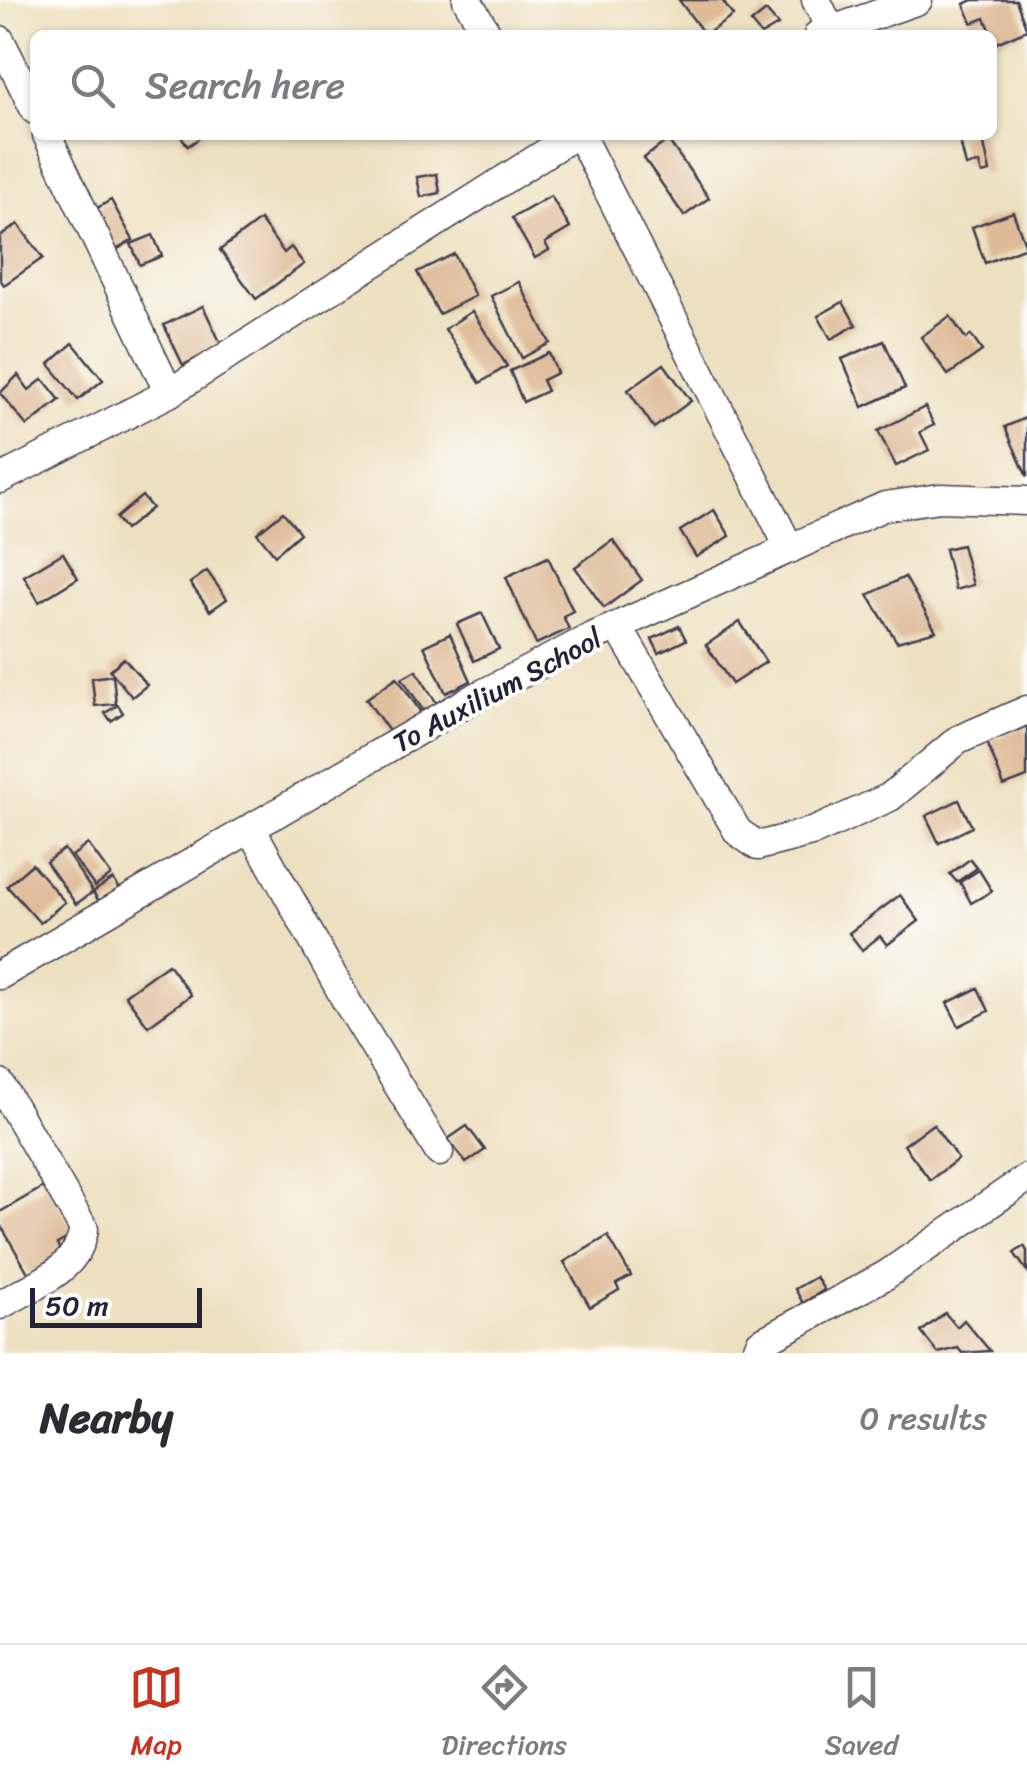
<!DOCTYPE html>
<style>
:root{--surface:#fff;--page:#f2f2f3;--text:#2b2b33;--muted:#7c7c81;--line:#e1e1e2;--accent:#c8321e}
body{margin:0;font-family:Sriracha,sans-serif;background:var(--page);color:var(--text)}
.scale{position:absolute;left:30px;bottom:25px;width:172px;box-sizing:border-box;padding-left:10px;border:5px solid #22223b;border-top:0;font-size:28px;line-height:35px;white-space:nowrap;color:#22223b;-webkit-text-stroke:8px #fdfcf7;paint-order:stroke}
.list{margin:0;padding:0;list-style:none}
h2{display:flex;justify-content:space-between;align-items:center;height:130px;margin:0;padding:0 40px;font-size:42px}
h2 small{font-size:32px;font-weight:400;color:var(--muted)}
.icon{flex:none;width:55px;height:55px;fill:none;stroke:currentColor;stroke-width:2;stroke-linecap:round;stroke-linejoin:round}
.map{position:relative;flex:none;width:1027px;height:1353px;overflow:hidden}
.search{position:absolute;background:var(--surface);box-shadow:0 2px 8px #0004;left:30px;right:30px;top:30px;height:110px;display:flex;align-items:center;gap:25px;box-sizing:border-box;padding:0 35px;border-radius:15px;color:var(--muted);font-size:38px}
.sheet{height:290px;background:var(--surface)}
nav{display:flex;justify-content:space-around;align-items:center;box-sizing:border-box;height:140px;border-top:2px solid var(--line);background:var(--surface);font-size:28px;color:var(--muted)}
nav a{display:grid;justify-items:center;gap:5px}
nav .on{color:var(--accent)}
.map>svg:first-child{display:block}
.building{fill:#deba97}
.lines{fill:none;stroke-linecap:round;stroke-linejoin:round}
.minor-casing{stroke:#403e4f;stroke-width:31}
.minor{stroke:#fff;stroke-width:28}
.labels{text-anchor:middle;stroke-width:8;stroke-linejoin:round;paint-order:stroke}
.street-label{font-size:28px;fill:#22223b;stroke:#fdfcf7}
</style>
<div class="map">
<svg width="1027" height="1353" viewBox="0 0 1027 1353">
<rect width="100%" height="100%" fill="#fdfcf7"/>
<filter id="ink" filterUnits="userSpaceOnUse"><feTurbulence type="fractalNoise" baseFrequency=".01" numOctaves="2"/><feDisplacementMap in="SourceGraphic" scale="20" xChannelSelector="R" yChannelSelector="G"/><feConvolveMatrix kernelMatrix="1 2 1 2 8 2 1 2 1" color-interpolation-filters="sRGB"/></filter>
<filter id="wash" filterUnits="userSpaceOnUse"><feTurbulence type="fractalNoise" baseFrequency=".0048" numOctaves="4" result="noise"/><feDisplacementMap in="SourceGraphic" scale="40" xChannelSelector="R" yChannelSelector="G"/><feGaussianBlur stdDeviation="2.25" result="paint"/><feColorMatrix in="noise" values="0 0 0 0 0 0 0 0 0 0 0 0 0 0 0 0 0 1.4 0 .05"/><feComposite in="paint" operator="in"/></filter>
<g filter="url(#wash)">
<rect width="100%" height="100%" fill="#ede0c0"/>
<g id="blocks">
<g class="building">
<path d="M679 0H722L733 16 705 35Z"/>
<path d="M973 0H1016L1027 30 996 43 985 18 972 23 964 4Z"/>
<path d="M766 11 778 25 761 35 751 23Z"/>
<path d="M180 135H204L188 146Z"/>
<path d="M968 135H982L990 172 982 174 979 163 966 166 959 137Z"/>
<path d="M668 140 709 198 684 216 644 158Z"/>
<path d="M437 174 440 193 421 197 417 177Z"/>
<path d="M551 196 570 228 545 243 549 250 535 258 512 218Z"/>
<path d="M111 200 133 240 116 250 94 210Z"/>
<path d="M1013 212 1026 247 985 263 972 227Z"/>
<path d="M260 220 284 253 291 247 304 264 256 299 220 250Z"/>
<path d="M18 224 43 258 4 285 0 279V237Z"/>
<path d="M153 235 162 256 140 265 131 244Z"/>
<path d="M454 254 475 296 439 314 417 272Z"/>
<path d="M519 282 550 343 522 358 491 296Z"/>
<path d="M843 302 856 325 831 339 818 316Z"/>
<path d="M203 306 222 346 183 365 164 325Z"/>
<path d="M472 311 507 366 480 383 445 329Z"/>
<path d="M950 316 966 339 971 335 982 351 948 375 921 337Z"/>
<path d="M884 341 905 388 863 407 842 359Z"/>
<path d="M73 343 103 380 78 400 49 364Z"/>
<path d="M549 353 557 373 542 380 547 391 523 402 510 371Z"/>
<path d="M664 364 691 401 654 428 628 390Z"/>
<path d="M18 375 29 390 43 379 60 400 27 426 0 393Z"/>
<path d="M925 407 934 425 920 432 929 450 896 466 878 431Z"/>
<path d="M1027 417V477L1005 427Z"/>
<path d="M142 496 152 508 125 530 116 518Z"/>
<path d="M714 510 730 536 696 557 680 531Z"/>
<path d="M283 512 300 533 275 555 257 533Z"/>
<path d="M613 540 642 580 604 608 575 567Z"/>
<path d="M962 545 973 585 955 590 945 549Z"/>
<path d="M63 553 78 578 39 602 24 576Z"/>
<path d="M548 557 573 611 563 616 569 629 536 644 506 577Z"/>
<path d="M207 571 227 599 210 611 190 583Z"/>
<path d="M905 577 936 631 897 642 868 595Z"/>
<path d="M482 613 499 649 474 661 457 624Z"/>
<path d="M740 622 766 662 732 684 706 645Z"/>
<path d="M679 626 686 640 659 653 652 639Z"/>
<path d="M450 634 471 681 446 693 424 646Z"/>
<path d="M124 658 147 685 132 697 110 670Z"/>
<path d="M416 670 439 707 426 715 402 678Z"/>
<path d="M113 675 116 704 95 706 92 678Z"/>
<path d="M397 677 426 720 396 741 366 699Z"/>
<path d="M118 705 123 713 111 721 105 713Z"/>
<path d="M1027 726V777L1004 786 987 742Z"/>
<path d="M959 800 972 827 939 843 926 816Z"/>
<path d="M88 844 111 875 95 887 72 856Z"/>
<path d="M64 849 93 892 76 904 46 862Z"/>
<path d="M970 859 977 868 957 882 950 874Z"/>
<path d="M32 864 65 902 40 923 7 886Z"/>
<path d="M979 870 992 891 971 903 960 882Z"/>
<path d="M113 879 124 895 104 909 93 892Z"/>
<path d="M900 895 919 921 887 945 880 936 862 950 849 933Z"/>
<path d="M168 964 191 995 148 1026 125 995Z"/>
<path d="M978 988 989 1011 959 1026 947 1003Z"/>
<path d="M933 1124 958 1159 930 1180 904 1145Z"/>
<path d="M467 1126 485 1150 466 1163 448 1139Z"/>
<path d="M47 1185 76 1234 57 1244 64 1257 30 1276 0 1224V1212Z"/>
<path d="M608 1236 631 1276 616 1284 619 1290 590 1307 564 1262Z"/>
<path d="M1024 1246 1027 1251V1271L1014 1253Z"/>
<path d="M816 1277 824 1290 803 1303 795 1289Z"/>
<path d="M945 1313 957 1327 964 1320 990 1351 962 1353 958 1348 938 1353 921 1332Z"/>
</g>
</g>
</g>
<g filter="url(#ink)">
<use href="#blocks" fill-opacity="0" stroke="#403e4f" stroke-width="2.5"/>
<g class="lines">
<g class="minor-casing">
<g id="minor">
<path d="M467 0 488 35"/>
<path d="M816 0 831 30"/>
<path d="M818 35 918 0"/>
<path d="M0 40 35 110"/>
<path d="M47 135 169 393"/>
<path d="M580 135 790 549"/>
<path d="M0 479 169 393 574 135"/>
<path d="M618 627 738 832 758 846 815 831 890 797 958 740 1027 710"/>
<path d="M251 828 347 1002 439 1152"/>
<path d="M0 975 465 703 590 638 885 506 940 498 1027 501"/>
<path d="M0 1084 84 1229C78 1271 34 1285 0 1305"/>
<path d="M756 1353 760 1343 886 1275 1027 1178"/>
</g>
</g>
<use href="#minor" class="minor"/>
</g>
</g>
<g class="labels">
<g class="street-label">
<text transform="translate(497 690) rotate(-28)" y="10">To Auxilium School</text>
</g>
</g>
</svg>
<div class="scale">50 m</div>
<div class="search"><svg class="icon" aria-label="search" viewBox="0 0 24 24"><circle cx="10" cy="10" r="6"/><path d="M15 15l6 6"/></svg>Search here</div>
</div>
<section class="sheet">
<h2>Nearby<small>0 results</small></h2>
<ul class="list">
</ul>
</section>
<nav>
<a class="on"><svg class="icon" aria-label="map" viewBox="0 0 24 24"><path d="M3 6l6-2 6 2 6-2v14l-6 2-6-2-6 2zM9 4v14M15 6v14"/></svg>Map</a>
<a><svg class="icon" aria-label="directions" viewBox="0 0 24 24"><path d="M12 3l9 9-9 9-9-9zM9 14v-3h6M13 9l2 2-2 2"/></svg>Directions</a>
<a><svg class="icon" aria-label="saved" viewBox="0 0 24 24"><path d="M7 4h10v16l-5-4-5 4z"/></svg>Saved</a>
</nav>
